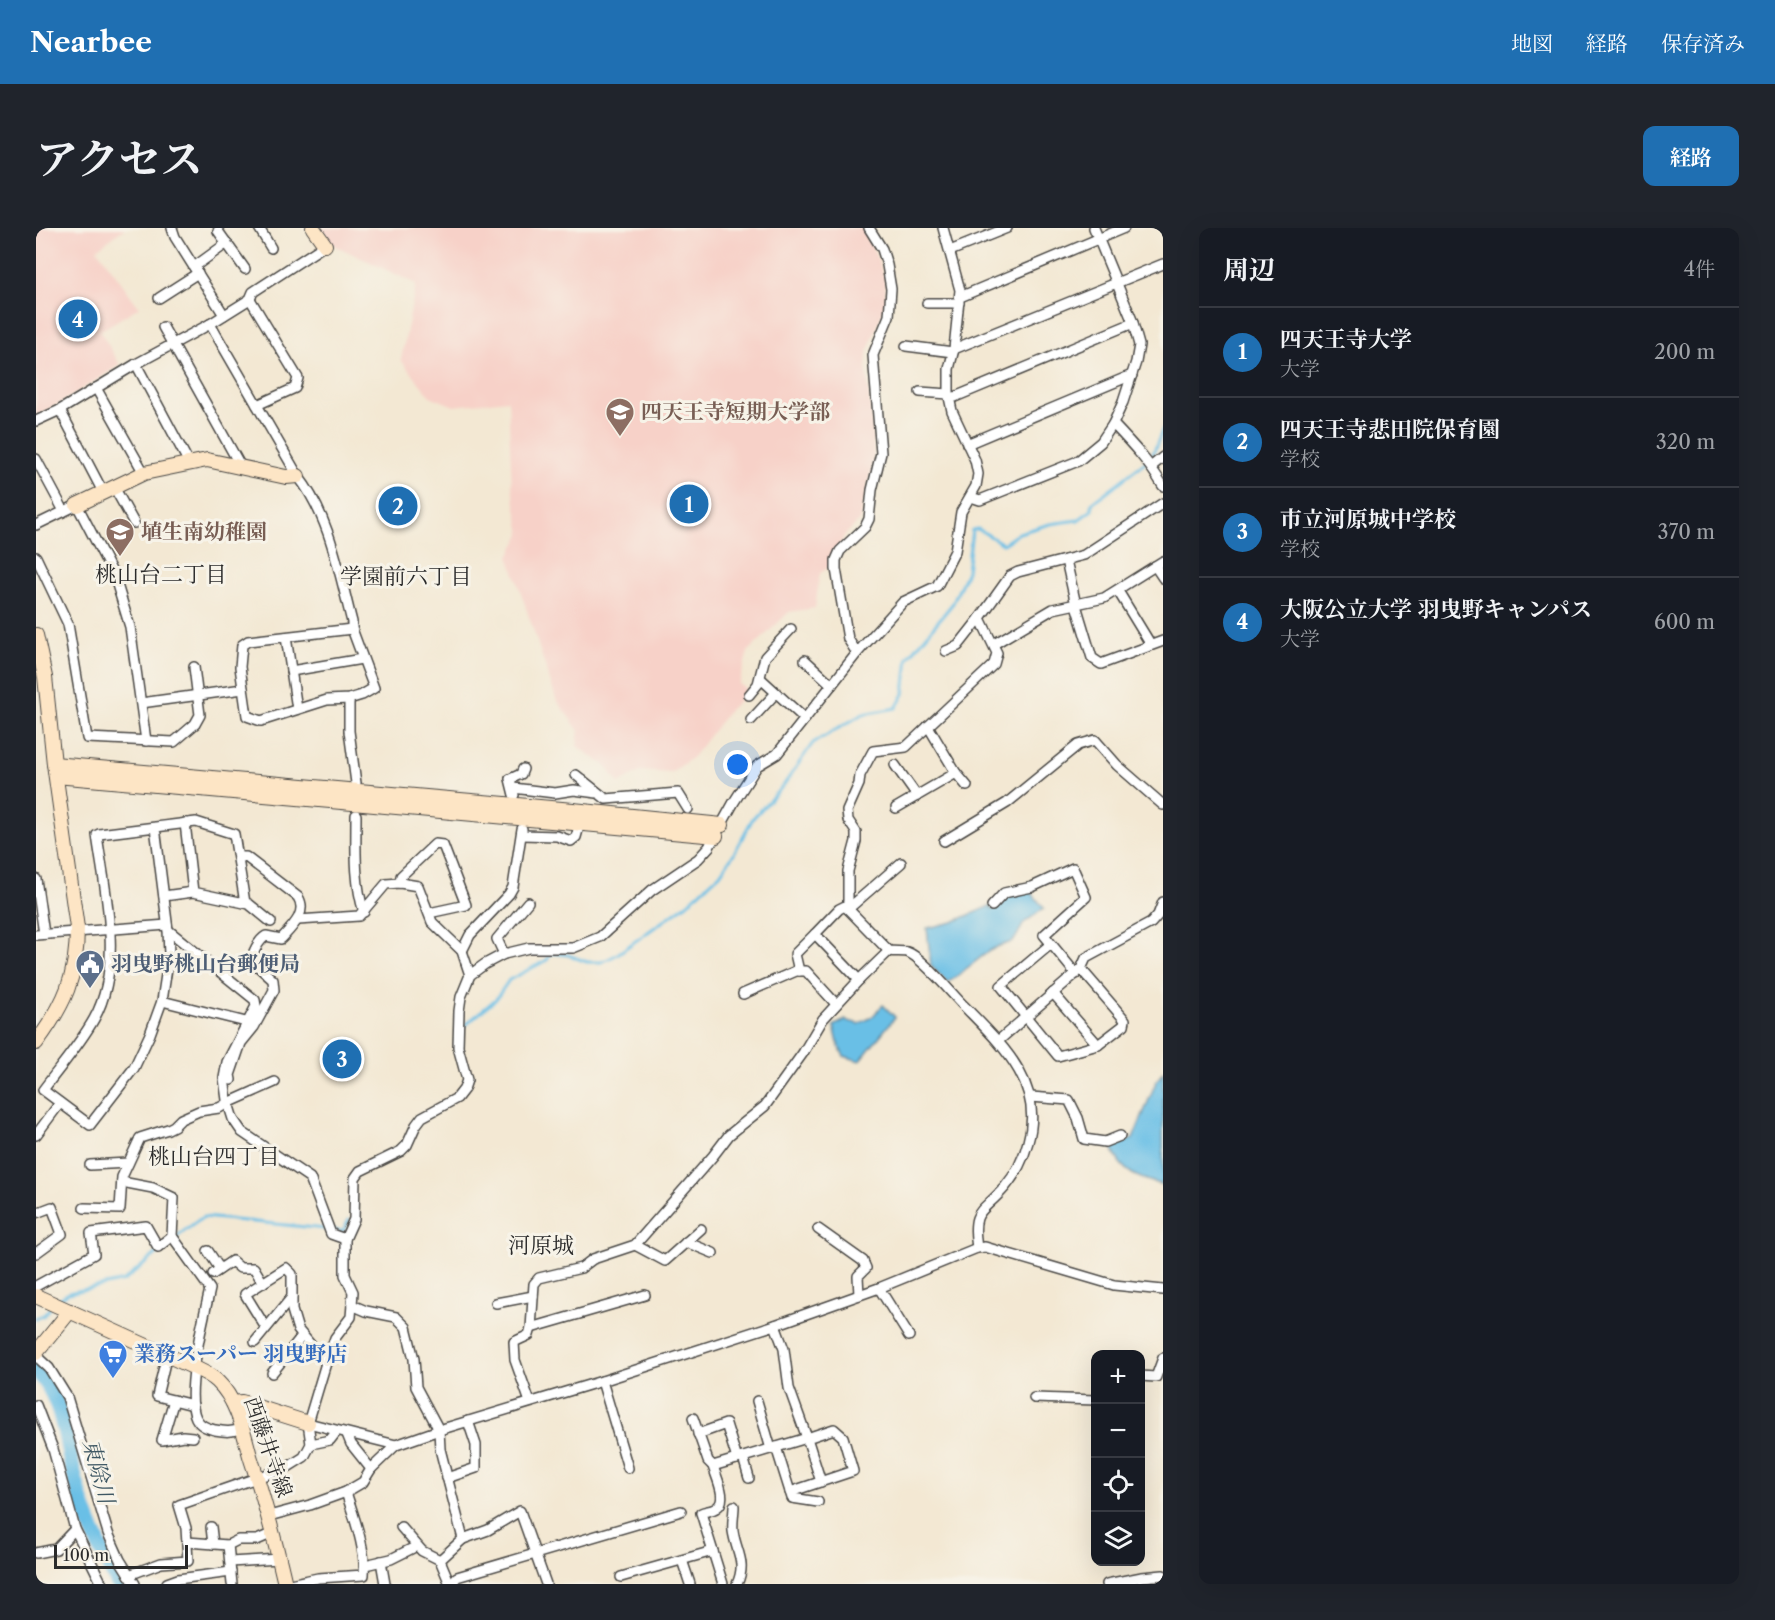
<!DOCTYPE html>
<html lang="ja">
<meta charset="utf-8">
<style>
:root{--surface:#171b24;--page:#20242c;--text:#f1f3f6;--muted:#9ea1a6;--line:#363941;--accent:#1f6fb2}
body{margin:0;font-family:"Libre Caslon Text","Noto Serif JP",serif;background:var(--page);color:var(--text)}
.controls{position:absolute;right:18px;bottom:18px;display:grid;overflow:hidden;border-radius:12px;box-shadow:0 6px 24px #0002}
.controls button{width:54px;height:54px;display:grid;place-items:center;padding:0;border:0;border-bottom:2px solid var(--line);background:var(--surface);color:var(--text);font:30px sans-serif}
.scale{position:absolute;left:18px;bottom:15px;width:134px;box-sizing:border-box;padding-left:6px;border:3px solid #2b2b2b;border-top:0;font-size:16px;line-height:21px;white-space:nowrap;color:#2b2b2b;-webkit-text-stroke:4px #f7f3e8;paint-order:stroke}
.you{position:absolute;left:702px;top:537px;width:21px;height:21px;margin:-15px;border:4px solid #fff;border-radius:50%;background:#1a73e8;box-shadow:0 0 0 9px #1a73e833}
.badge{display:grid;place-items:center;width:39px;height:39px;border-radius:50%;background:var(--accent);color:#fff;font-size:20px;font-weight:700}
.pin{position:absolute;translate:-50% -50%;border:3px solid #fff;box-shadow:0 2px 6px #0006}
.list{margin:0;padding:0;list-style:none}
h2{display:flex;justify-content:space-between;align-items:center;height:78px;margin:0;padding:0 24px;font-size:26px}
h2 small{font-size:20px;font-weight:400;color:var(--muted)}
.list li{display:grid;grid-template-columns:39px 1fr auto;gap:18px;align-items:center;box-sizing:border-box;height:90px;padding:0 24px;border-top:2px solid var(--line)}
.list b{display:block;font-size:22px;white-space:nowrap}
.list p{margin:0;font-size:20px;white-space:nowrap;color:var(--muted)}
.list em{font-size:20px;font-style:normal;color:var(--muted)}
.icon{flex:none;width:33px;height:33px;fill:none;stroke:currentColor;stroke-width:2;stroke-linecap:round;stroke-linejoin:round}
.map{position:relative;flex:none;width:1127px;height:1356px;overflow:hidden;border-radius:12px}
header{display:flex;align-items:center;gap:36px;box-sizing:border-box;height:84px;padding:0 30px;background:var(--accent);color:#fff}
header strong{font-size:28px}
nav{display:flex;gap:33px;margin-inline-start:auto;font-size:21px}
.intro{display:flex;align-items:center;justify-content:space-between;box-sizing:border-box;height:144px;padding:0 36px}
h1{margin:0;font-size:42px}
.button{padding:15px 27px;border-radius:12px;background:var(--accent);color:#fff;font-size:21px;font-weight:700}
main{display:flex;gap:36px;padding:0 36px}
aside{flex:1;background:var(--surface);border-radius:12px;box-shadow:0 6px 24px #0002}
.map>svg:first-child{display:block}
.built{fill:#f7d1c8}
.water{fill:#69bfe6;stroke:#4a7588;stroke-width:1.5}
.lines{fill:none;stroke-linecap:round;stroke-linejoin:round}
.stream{stroke:#69bfe6;stroke-width:3}
.river{stroke:#69bfe6;stroke-width:16}
.street-casing{stroke:#494744;stroke-width:12}
.secondary-casing{stroke:#494744;stroke-width:16}
.street{stroke:#fff;stroke-width:9}
.secondary{stroke:#fde5c5;stroke-width:14}
.labels{text-anchor:middle;stroke-width:6;stroke-linejoin:round;paint-order:stroke}
.education-label{font-size:21px;font-weight:bold;fill:#785e54;stroke:#f7f3e8;text-anchor:start}
.service-label{font-size:21px;font-weight:bold;fill:#4e5e75;stroke:#f7f3e8;text-anchor:start}
.shop-label{font-size:21px;font-weight:bold;fill:#366cbe;stroke:#f7f3e8;text-anchor:start}
.street-label{font-size:21px;fill:#2b2b2b;stroke:#f7f3e8}
.neighbourhood-label{font-size:22px;fill:#2b2b2b;stroke:#f7f3e8}
.water-label{font-size:22px;font-style:italic;fill:#3e5763;stroke:#f7f3e8}
</style>
<header>
<strong>Nearbee</strong>
<nav><a>地図</a><a>経路</a><a>保存済み</a></nav>
</header>
<div class="intro"><h1>アクセス</h1><a class="button">経路</a></div>
<main>
<div class="map">
<svg width="1127" height="1356" viewBox="0 0 1127 1356">
<rect width="100%" height="100%" fill="#f7f3e8"/>
<filter id="ink" filterUnits="userSpaceOnUse"><feTurbulence type="fractalNoise" baseFrequency=".0167" numOctaves="2"/><feDisplacementMap in="SourceGraphic" scale="12" xChannelSelector="R" yChannelSelector="G"/><feConvolveMatrix kernelMatrix="1 2 1 2 8 2 1 2 1" color-interpolation-filters="sRGB"/></filter>
<filter id="wash" filterUnits="userSpaceOnUse"><feTurbulence type="fractalNoise" baseFrequency=".008" numOctaves="4" result="noise"/><feDisplacementMap in="SourceGraphic" scale="24" xChannelSelector="R" yChannelSelector="G"/><feGaussianBlur stdDeviation="1.35" result="paint"/><feColorMatrix in="noise" values="0 0 0 0 0 0 0 0 0 0 0 0 0 0 0 0 0 1.4 0 .05"/><feComposite in="paint" operator="in"/></filter>
<g filter="url(#wash)">
<rect width="100%" height="100%" fill="#f3e8d3"/>
<g class="built">
<path d="M0 0H89L61 21 103 79 64 103 84 137 26 174 0 188Z"/>
<path d="M285 0H828L849 49 850 76 831 125 830 139 837 202 838 232 823 293 808 308 795 338 784 345 779 380 753 384 712 424 703 456 713 463 693 482 657 529 635 545 605 543 583 556 571 539 541 518 543 503 520 471 473 328 485 306 476 260 472 172 418 178 394 168 365 132 380 56 296 16Z"/>
</g>
<g class="water">
<path d="M994 663 1008 680 988 695 979 711 973 715 963 718 953 723 912 755 895 738 891 700 917 694 954 678 956 681 961 680 970 669Z"/>
<path d="M847 777 859 789 824 833 808 828 803 819 798 798 809 792 823 796 836 789Z"/>
<path d="M1127 844V957C1104 951 1084 945 1076 919L1097 911 1120 854Z"/>
</g>
<g class="lines">
<g class="stream">
<path d="M426 800 460 771 473 752 511 732 515 725 532 727 551 734H566L580 727 651 676 684 646 697 627 717 590 747 558 777 515 827 486 860 480 868 466 872 430 917 375 931 343 936 302 942 301 967 316 983 305 1014 296 1042 292 1056 282V275L1115 230 1127 201"/>
<path d="M296 1002 307 1003 313 992"/>
<path d="M139 1010 167 989 290 1001"/>
<path d="M21 1073 32 1065 88 1053 125 1022"/>
<path d="M0 1090 8 1087 14 1080"/>
</g>
<path class="river" d="M0 1141C30 1173 29 1218 41 1258 51 1293 65 1325 83 1356"/>
</g>
</g>
<g filter="url(#ink)">
<g class="lines">
<g class="street-casing">
<g id="street">
<path d="M136 0 139 9 188 87"/>
<path d="M223 0 235 20"/>
<path d="M182 3 209 41"/>
<path d="M914 23 971 0"/>
<path d="M158 39 191 15"/>
<path d="M924 69 1088 0"/>
<path d="M123 70 162 45"/>
<path d="M214 71 262 150 259 160 221 177"/>
<path d="M891 75H923"/>
<path d="M174 96 262 248C294 289 303 344 316 394V401"/>
<path d="M127 99 205 239"/>
<path d="M870 118 917 124"/>
<path d="M918 121 1127 36"/>
<path d="M100 136 153 235"/>
<path d="M60 160 108 245"/>
<path d="M884 164 913 166"/>
<path d="M914 171 1097 95"/>
<path d="M24 182 67 264"/>
<path d="M0 193 24 182 100 136 174 96 214 71 217 64 289 17"/>
<path d="M1077 196C1096 216 1113 234 1127 258"/>
<path d="M931 216 1096 147"/>
<path d="M0 231 28 283"/>
<path d="M1116 238 1127 229"/>
<path d="M78 259 98 295"/>
<path d="M935 269 944 272 1042 233 1065 214 1077 196 1087 174 1100 134 1103 117 1096 92 1058 0"/>
<path d="M0 297 41 277 79 350 94 399 110 513"/>
<path d="M0 329 32 396 51 510 138 514 159 496 164 487 158 439"/>
<path d="M1030 332 1040 377 1056 430 1065 436 1127 413"/>
<path d="M1119 338 1127 350"/>
<path d="M1082 363 1115 417"/>
<path d="M316 401 338 460 326 467 313 471 291 472 225 493 211 488 204 439 206 417 212 413Z"/>
<path d="M250 409 261 481"/>
<path d="M958 416 1017 381 1068 370 1127 333"/>
<path d="M910 423 922 418 944 390"/>
<path d="M821 425 812 411 800 341V332L804 323 829 299 833 291 836 262 845 225 837 127 853 88 855 61 851 37 846 21 833 0"/>
<path d="M769 432 796 457"/>
<path d="M255 443 326 431"/>
<path d="M724 450 769 491"/>
<path d="M713 467 722 456 729 429 755 401"/>
<path d="M313 471V503L320 555"/>
<path d="M105 475 207 461"/>
<path d="M715 492 740 465"/>
<path d="M892 498 920 545 931 558"/>
<path d="M859 537 881 568"/>
<path d="M540 547 570 571 642 565 652 581"/>
<path d="M477 560 519 565 538 562 561 565"/>
<path d="M478 567 474 551 485 546 487 541"/>
<path d="M860 580 920 545"/>
<path d="M320 587C320 618 318 654 328 684"/>
<path d="M149 595 157 664"/>
<path d="M119 599 132 702 133 727 126 773 114 806 98 840 54 897 7 862C24 839 44 816 58 791 88 737 69 665 61 607L63 606 160 594 198 606 209 675"/>
<path d="M486 607 521 608 535 613 540 609 544 595"/>
<path d="M908 613 971 575 1042 517 1059 512 1081 537 1127 577"/>
<path d="M0 651 8 706"/>
<path d="M364 655 365 648 399 616 407 617 430 677 393 685"/>
<path d="M128 668 157 664 213 676 235 694"/>
<path d="M811 677 803 681 779 706 823 752"/>
<path d="M956 678 968 665 996 659 1037 640 1050 669 1008 707 1040 746"/>
<path d="M812 681 865 635"/>
<path d="M262 692 323 688 350 656 364 655 382 658 396 694 426 723 434 747"/>
<path d="M132 702 219 772 220 778 191 834 188 850 191 872 197 891 206 904 274 950 295 1006 309 1011"/>
<path d="M0 707 131 697"/>
<path d="M1015 716 965 758 1022 828 1062 817 1088 797 1089 792 1045 741"/>
<path d="M426 723 434 707 473 666 477 659 486 601"/>
<path d="M468 726 461 711 492 674"/>
<path d="M763 743 759 726 779 706"/>
<path d="M1017 765 1062 817"/>
<path d="M707 766 760 743H770L800 776"/>
<path d="M126 773 210 794"/>
<path d="M962 813 1045 741 1050 730 1115 695 1122 687 1127 674"/>
<path d="M195 852 194 847 205 815 218 799 238 762 237 752 216 733C216 725 223 712 230 708L245 711C256 699 272 685 262 669L210 629H202"/>
<path d="M995 869 1033 872 1042 890 1048 911 1069 914 1084 908"/>
<path d="M0 907 24 875"/>
<path d="M54 937 92 935"/>
<path d="M86 954 117 960 138 970 136 1008 174 1061C168 1089 148 1165 160 1190 164 1198 171 1200 179 1202 190 1204 195 1204 206 1201"/>
<path d="M48 980 84 981 86 949 104 910 132 901 138 898 145 891 163 883 183 880 192 875 239 854"/>
<path d="M0 985 16 979 26 1006 0 1025"/>
<path d="M782 1001 827 1033 830 1040 822 1048 823 1067"/>
<path d="M650 1014 677 1025"/>
<path d="M599 1017 629 1033 665 1001"/>
<path d="M941 1020C935 979 946 986 969 959 980 946 988 929 992 914 1009 855 965 816 928 778 916 766 885 728 871 724 866 723 859 724 853 723L812 681V643L820 613V604L812 592 811 583 823 556 824 547 837 523 870 519 958 436 961 425 944 390 974 348 982 344 1048 327 1127 275"/>
<path d="M172 1023 184 1041"/>
<path d="M177 1046 196 1033 204 1040H218L227 1055"/>
<path d="M0 1058 58 1026 55 1005 110 998 122 1019 136 1008"/>
<path d="M843 1060 873 1108"/>
<path d="M460 1075 497 1068"/>
<path d="M316 1077 330 1083 360 1089 370 1099 378 1131 380 1159 403 1202 404 1221 427 1311 404 1332 414 1356"/>
<path d="M230 1100 209 1066 250 1040 256 1046V1082L262 1102 290 1135"/>
<path d="M495 1100 609 1067"/>
<path d="M219 1114 256 1069"/>
<path d="M131 1126 121 1168 157 1177"/>
<path d="M0 1128 13 1140 31 1169 72 1305 84 1332 99 1356"/>
<path d="M236 1145 266 1108"/>
<path d="M1104 1148 1120 1149 1127 1130"/>
<path d="M566 1153 592 1240"/>
<path d="M998 1170 1060 1172"/>
<path d="M138 1172 126 1212 147 1208 157 1209"/>
<path d="M721 1173 735 1221"/>
<path d="M494 1174 479 1132 478 1114 493 1107 495 1100 498 1056 503 1050 545 1040 557 1031 599 1017 677 928 693 907 729 878 767 825 787 791 823 752 853 723"/>
<path d="M0 1177 17 1221 39 1301 66 1356"/>
<path d="M657 1190 672 1233 677 1238"/>
<path d="M272 1195 360 1217"/>
<path d="M311 1206 315 1216 335 1241"/>
<path d="M662 1206 690 1196 701 1231"/>
<path d="M275 1216 294 1212 301 1203"/>
<path d="M740 1219 756 1270 782 1274"/>
<path d="M707 1229 713 1250"/>
<path d="M411 1250 440 1240V1217L432 1193"/>
<path d="M754 1264 817 1243 807 1209 798 1201 771 1210 785 1254"/>
<path d="M698 1278C698 1285 696 1295 697 1303 700 1324 711 1334 701 1356"/>
<path d="M233 1288 274 1277 310 1264 327 1254 335 1241 360 1217 403 1202 566 1153 739 1097 843 1060 941 1020 949 1019 1078 1057 1127 1062"/>
<path d="M175 1299 177 1316"/>
<path d="M365 1299 386 1323 404 1332"/>
<path d="M427 1311 452 1302 484 1283 510 1356"/>
<path d="M151 1314 192 1317 202 1312H221L237 1305"/>
<path d="M192 1317 196 1356"/>
<path d="M0 1325 20 1321 39 1301"/>
<path d="M646 1332 654 1356"/>
<path d="M345 1333 349 1356"/>
<path d="M194 1334 243 1331"/>
<path d="M329 1337 355 1331 381 1318"/>
<path d="M93 1347 125 1335 152 1333 150 1300 143 1277 252 1239 268 1229 275 1216 272 1195 290 1135 299 1110 315 1089 317 1064 309 1047V1011L318 991 319 950 324 943 365 923 371 917 380 897 386 889 421 870 428 861 431 852 422 819 423 783 425 769 434 747 449 736 468 726 493 720H537L564 709 616 662 662 631 673 619 698 574 721 538 741 526 821 425 867 374 901 358 919 323 925 284 940 258 942 246 939 232 916 183 913 169V141L918 121 924 62 907 0"/>
<path d="M585 1349 677 1323"/>
<path d="M131 1355 142 1351 195 1344"/>
<path d="M254 1356 282 1350 328 1347C330 1320 318 1290 310 1264"/>
<path d="M415 1356 421 1349 645 1283"/>
<path d="M687 1356 665 1285C669 1283 676 1283 680 1280 693 1273 680 1249 677 1238L771 1210 753 1160 748 1121 739 1097"/>
<path d="M1071 1356 1106 1349 1127 1347"/>
</g>
</g>
<g class="secondary-casing">
<g id="secondary">
<path d="M277 0 289 17"/>
<path d="M41 277 108 245 171 232 250 249 262 248"/>
<path d="M0 407 9 449 18 536 41 700C41 749 29 776 0 815"/>
<path d="M18 536 537 582 686 597"/>
<path d="M20 548 680 608"/>
<path d="M0 1068 157 1139C165 1143 175 1147 181 1153 201 1172 207 1202 214 1228 228 1270 239 1313 249 1356"/>
<path d="M0 1125 34 1083"/>
<path d="M197 1175 206 1174 272 1195"/>
</g>
</g>
<use href="#street" class="street"/>
<use href="#secondary" class="secondary"/>
</g>
</g>
<defs>
<g id="university-pin" transform="scale(1.5)"><path d="M0 17L-7.5 6A9.5 9.5 0 1 1 7.5 6Z" fill="#8d6e63" stroke="#f7f3e8"/><path d="M0-5L7-2L0 1L-7-2ZM-4 1L0 2.5L4 1V4Q0 6-4 4Z" fill="#fff"/></g>
<g id="school-pin" transform="scale(1.5)"><path d="M0 17L-7.5 6A9.5 9.5 0 1 1 7.5 6Z" fill="#8d6e63" stroke="#f7f3e8"/><path d="M0-5L7-2L0 1L-7-2ZM-4 1L0 2.5L4 1V4Q0 6-4 4Z" fill="#fff"/></g>
<g id="civic-pin" transform="scale(1.5)"><path d="M0 17L-7.5 6A9.5 9.5 0 1 1 7.5 6Z" fill="#5c6f8a" stroke="#f7f3e8"/><path d="M-.6-6.5H3V-4.5H.6V-3L4-1V1h2V6H-6V1h2V-1L-.6-3ZM-1.2 2.5V6h2.4V2.5Z" fill="#fff"/></g>
<g id="supermarket-pin" transform="scale(1.5)"><path d="M0 17L-7.5 6A9.5 9.5 0 1 1 7.5 6Z" fill="#3f7fe0" stroke="#f7f3e8"/><path d="M-6-5.5h2.5l.6 2H6L4.5 2H-2.5L-4.4-4H-6ZM-1.5 3.2a1.3 1.3 0 1 0 .1 0ZM3 3.2a1.3 1.3 0 1 0 .1 0Z" fill="#fff"/></g>
</defs>
<g fill-rule="evenodd">
<use href="#university-pin" x="584" y="184"/>
<use href="#school-pin" x="84" y="304"/>
<use href="#civic-pin" x="54" y="736"/>
<use href="#supermarket-pin" x="77" y="1126"/>
</g>
<g class="labels">
<g class="education-label">
<text x="605" y="191">四天王寺短期大学部</text>
<text x="105" y="311">埴生南幼稚園</text>
</g>
<g class="service-label">
<text x="75" y="743">羽曳野桃山台郵便局</text>
</g>
<g class="shop-label">
<text x="98" y="1133">業務スーパー 羽曳野店</text>
</g>
<g class="street-label">
<text transform="translate(232 1219) rotate(71)" y="7">西藤井寺線</text>
</g>
<g class="neighbourhood-label">
<text x="125" y="354">桃山台二丁目</text>
<text x="370" y="356">学園前六丁目</text>
<text x="178" y="936">桃山台四丁目</text>
<text x="505" y="1025">河原城</text>
</g>
<g class="water-label">
<text transform="translate(63 1243) rotate(75)" y="8">東除川</text>
</g>
</g>
</svg>
<div class="controls">
<button>+</button>
<button>−</button>
<button><svg class="icon" aria-label="locate" viewBox="0 0 24 24"><circle cx="12" cy="12" r="6"/><path d="M12 2v4M12 18v4M2 12h4M18 12h4"/></svg></button>
<button><svg class="icon" aria-label="layers" viewBox="0 0 24 24"><path d="M12 4l9 5-9 5-9-5zM3 14l9 5 9-5"/></svg></button>
</div>
<div class="scale">100 m</div>
<div class="you"></div>
<div class="pin badge" style="left:653px;top:276px">1</div>
<div class="pin badge" style="left:362px;top:278px">2</div>
<div class="pin badge" style="left:306px;top:831px">3</div>
<div class="pin badge" style="left:42px;top:91px">4</div>
</div>
<aside>
<h2>周辺<small>4件</small></h2>
<ul class="list">
<li><span class="badge">1</span><div><b>四天王寺大学</b><p>大学</p></div><em>200 m</em></li>
<li><span class="badge">2</span><div><b>四天王寺悲田院保育園</b><p>学校</p></div><em>320 m</em></li>
<li><span class="badge">3</span><div><b>市立河原城中学校</b><p>学校</p></div><em>370 m</em></li>
<li><span class="badge">4</span><div><b>大阪公立大学 羽曳野キャンパス</b><p>大学</p></div><em>600 m</em></li>
</ul>
</aside>
</main>
